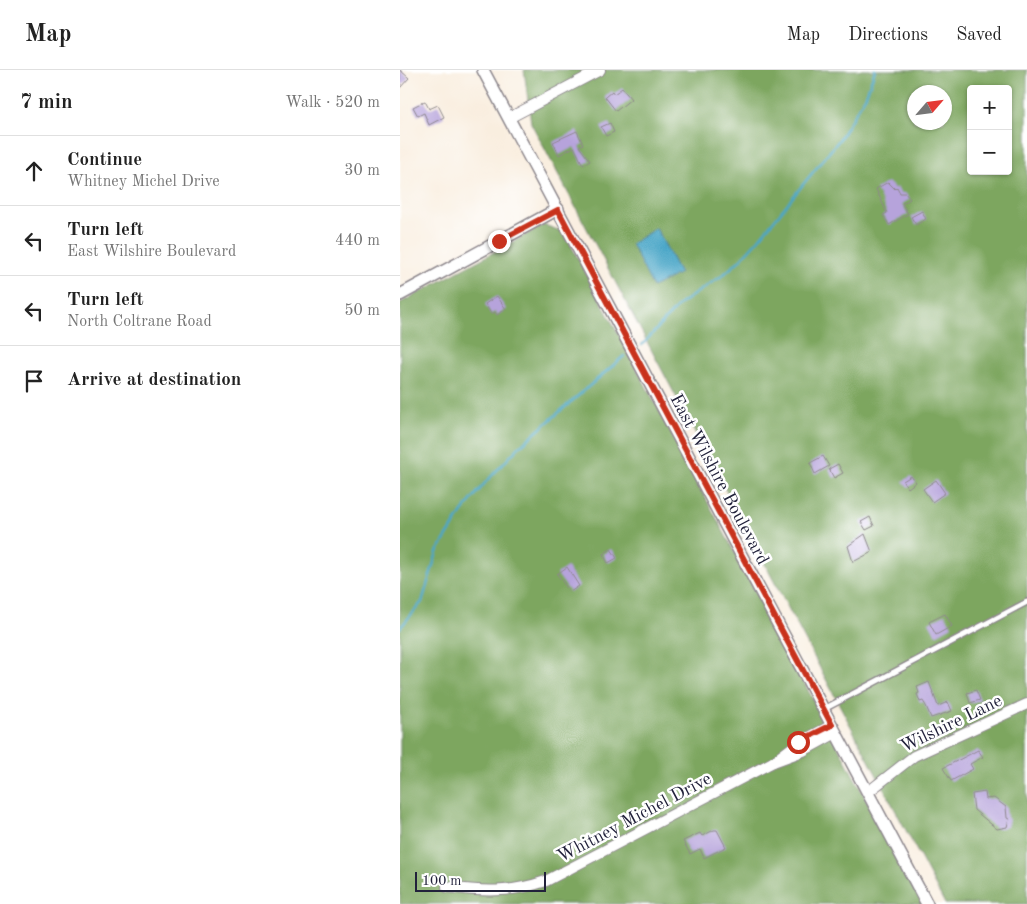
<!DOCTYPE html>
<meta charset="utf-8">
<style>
:root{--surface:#fff;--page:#f6f6f6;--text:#222;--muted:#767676;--line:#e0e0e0}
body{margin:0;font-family:"Old Standard TT",serif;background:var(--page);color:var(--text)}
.controls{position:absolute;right:15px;top:15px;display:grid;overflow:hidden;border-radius:5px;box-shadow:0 1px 4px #0004}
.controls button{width:45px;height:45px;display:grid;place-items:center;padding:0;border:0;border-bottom:1px solid var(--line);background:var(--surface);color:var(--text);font:25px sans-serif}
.compass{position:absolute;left:507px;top:15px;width:45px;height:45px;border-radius:50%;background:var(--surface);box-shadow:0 1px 4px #0004;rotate:62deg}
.scale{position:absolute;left:15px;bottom:12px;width:131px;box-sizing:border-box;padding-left:5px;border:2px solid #22223b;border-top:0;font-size:14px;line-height:18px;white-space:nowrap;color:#22223b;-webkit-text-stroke:4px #fff;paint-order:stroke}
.stop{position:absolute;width:15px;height:15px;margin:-11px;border:4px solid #c8321e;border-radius:50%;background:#fff}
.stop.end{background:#c8321e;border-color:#fff;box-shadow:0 1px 5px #0008}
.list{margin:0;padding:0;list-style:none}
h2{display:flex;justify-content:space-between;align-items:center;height:65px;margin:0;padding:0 20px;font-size:21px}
h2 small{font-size:16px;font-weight:400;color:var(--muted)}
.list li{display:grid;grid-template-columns:32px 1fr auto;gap:15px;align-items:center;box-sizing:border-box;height:70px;padding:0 20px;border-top:1px solid var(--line)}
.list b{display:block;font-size:19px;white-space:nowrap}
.list p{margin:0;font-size:16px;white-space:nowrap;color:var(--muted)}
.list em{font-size:16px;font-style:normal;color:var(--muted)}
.icon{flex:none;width:28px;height:28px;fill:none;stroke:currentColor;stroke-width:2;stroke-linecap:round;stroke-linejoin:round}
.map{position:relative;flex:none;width:627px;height:834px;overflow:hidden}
header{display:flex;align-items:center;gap:30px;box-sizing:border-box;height:70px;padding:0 25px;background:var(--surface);border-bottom:1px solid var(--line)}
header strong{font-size:24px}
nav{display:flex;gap:28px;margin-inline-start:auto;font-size:18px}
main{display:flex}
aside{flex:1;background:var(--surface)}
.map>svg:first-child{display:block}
.forest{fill:#7da65f;stroke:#50644d;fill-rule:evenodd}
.water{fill:#49a6c7;stroke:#366481}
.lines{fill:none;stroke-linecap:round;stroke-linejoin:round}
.stream{stroke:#49a6c7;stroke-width:2.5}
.building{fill:#b6a3db}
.service-casing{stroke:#8e888d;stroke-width:8}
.minor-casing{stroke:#8e888d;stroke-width:12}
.tertiary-casing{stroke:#8e888d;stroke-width:14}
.service{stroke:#fff;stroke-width:5}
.minor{stroke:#fff;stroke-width:10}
.tertiary{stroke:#fff;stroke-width:11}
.route{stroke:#c8321e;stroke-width:6}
.labels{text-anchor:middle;stroke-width:5;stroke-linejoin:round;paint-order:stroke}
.street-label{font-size:18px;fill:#22223b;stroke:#fff}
</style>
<header>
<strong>Map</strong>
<nav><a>Map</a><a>Directions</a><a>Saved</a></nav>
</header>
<main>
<aside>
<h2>7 min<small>Walk · 520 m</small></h2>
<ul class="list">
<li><svg class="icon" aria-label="ahead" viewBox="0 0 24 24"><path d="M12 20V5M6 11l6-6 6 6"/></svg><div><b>Continue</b><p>Whitney Michel Drive</p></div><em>30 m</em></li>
<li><svg class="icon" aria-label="left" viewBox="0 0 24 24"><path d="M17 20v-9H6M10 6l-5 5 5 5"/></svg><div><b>Turn left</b><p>East Wilshire Boulevard</p></div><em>440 m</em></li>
<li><svg class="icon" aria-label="left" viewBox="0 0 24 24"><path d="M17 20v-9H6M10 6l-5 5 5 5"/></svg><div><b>Turn left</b><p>North Coltrane Road</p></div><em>50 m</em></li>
<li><svg class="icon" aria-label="arrive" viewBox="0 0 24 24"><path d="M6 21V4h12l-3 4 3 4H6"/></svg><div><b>Arrive at destination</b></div></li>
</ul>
</aside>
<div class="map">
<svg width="627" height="834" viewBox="0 0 627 834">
<rect width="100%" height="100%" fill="#fff"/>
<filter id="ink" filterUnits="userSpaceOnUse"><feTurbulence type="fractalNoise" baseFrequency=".02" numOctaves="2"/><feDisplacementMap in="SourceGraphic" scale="10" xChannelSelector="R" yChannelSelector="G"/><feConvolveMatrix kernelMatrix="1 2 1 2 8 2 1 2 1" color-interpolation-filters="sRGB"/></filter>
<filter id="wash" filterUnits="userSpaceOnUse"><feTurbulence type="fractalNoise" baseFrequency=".0096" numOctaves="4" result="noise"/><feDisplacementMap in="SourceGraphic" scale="20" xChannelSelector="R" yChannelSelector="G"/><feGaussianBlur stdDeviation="1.12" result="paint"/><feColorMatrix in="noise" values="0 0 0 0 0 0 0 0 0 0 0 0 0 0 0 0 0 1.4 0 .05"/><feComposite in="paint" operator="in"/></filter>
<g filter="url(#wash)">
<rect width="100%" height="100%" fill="#f9eedf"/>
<g class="forest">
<path d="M124 0H627V834H545L131 53ZM571 19H608V101H571ZM514 22H544V52H514Z"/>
<path d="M144 155 164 162 522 834H0V233Z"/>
</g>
<path class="water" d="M256 158 280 203 253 217 231 174Z"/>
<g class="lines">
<g class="stream">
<path d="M242 275 280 234 323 205 340 190 358 170 439 70 466 25 475 0"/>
<path d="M0 558 22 532 37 482 62 442 85 413 119 377 224 286"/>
</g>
</g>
<g id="blocks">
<g class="building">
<path d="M0 0 9 8 0 18Z"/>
<path d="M222 18 231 29 216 41 205 27 212 21 214 24Z"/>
<path d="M25 31 29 39 38 35 44 47 29 55 24 43 18 46 13 37Z"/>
<path d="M210 53 214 62 206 66 201 57Z"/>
<path d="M177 61 183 74 179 76 190 91 183 95 174 77 159 85 153 72Z"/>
<path d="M488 112 495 119 497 117 500 123H505L510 129 502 134 508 144 489 155 483 145 487 143 476 119Z"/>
<path d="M522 141 526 149 516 155 511 147Z"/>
<path d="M97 226 106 239 97 245 95 242 91 244 85 234Z"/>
<path d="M423 386 429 396 415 404 410 393Z"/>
<path d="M438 394 443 403 434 408 429 399Z"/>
<path d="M511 406 516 412 508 418 503 411Z"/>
<path d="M536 410 545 423 532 432 523 419Z"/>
<path d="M470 447 474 456 466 460 461 452Z"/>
<path d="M465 464 472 482 453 492 448 476Z"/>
<path d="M211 479 217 488 208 493 203 484Z"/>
<path d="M167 497 179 516 170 522 157 504Z"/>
<path d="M545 544 552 556 536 565 529 552Z"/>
<path d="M529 612 538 636 548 632 552 641 531 648 526 636 523 631 520 632 517 624 519 623 517 617Z"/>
<path d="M576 620 580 630 570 633 567 623Z"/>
<path d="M578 680 583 687 570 694 573 699 551 711 543 698Z"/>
<path d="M585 722 586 729 594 728 606 737 607 748 609 749 607 757 597 759 574 740 572 724Z"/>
<path d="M314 760H317L326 777 304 788 300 779 290 784 283 771 300 763 302 766Z"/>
</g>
</g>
</g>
<g filter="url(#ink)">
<use href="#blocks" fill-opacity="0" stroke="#8e888d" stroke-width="1"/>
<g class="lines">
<g class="service-casing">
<path id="service" d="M424 639 627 532"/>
</g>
<g class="minor-casing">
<g id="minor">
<path d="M109 48 200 0"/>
<path d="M432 655 398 673 373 692 403 681 436 663"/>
<path d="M468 722 514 686 627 634"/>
<path d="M47 817C84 822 110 823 146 811L373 692"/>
</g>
</g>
<g class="tertiary-casing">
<g id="tertiary">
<path d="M83 0 527 834"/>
<path d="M0 225 158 139"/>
</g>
</g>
<use href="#service" class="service"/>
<use href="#minor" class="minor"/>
<use href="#tertiary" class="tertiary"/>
</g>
</g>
<g class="lines" filter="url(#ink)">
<path class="route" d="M99 171 158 140 432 655 398 672"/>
</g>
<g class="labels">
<g class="street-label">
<text transform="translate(320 409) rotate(62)" y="6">East Wilshire Boulevard</text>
<text transform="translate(551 653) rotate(-26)" y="6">Wilshire Lane</text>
<text transform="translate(234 747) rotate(-28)" y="6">Whitney Michel Drive</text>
</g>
</g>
</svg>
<div class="controls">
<button>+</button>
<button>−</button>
</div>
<svg class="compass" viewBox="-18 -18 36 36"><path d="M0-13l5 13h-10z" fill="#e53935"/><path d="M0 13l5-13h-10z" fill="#767676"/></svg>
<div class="scale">100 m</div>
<div class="stop" style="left:398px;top:672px"></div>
<div class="stop end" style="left:99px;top:171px"></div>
</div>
</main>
